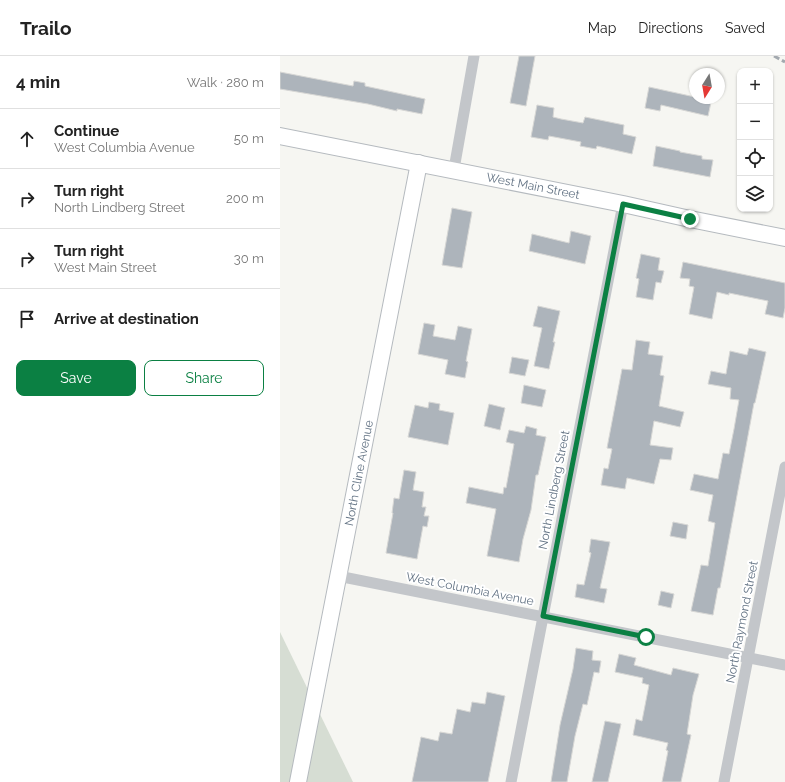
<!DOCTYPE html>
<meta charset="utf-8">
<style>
:root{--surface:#fff;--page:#f6f6f6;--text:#222;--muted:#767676;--line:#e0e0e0;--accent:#0b8043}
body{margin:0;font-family:Raleway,sans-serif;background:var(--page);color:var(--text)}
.controls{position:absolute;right:12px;top:12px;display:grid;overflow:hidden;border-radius:8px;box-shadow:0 1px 3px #0004}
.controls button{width:36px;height:36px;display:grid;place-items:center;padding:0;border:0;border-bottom:1px solid var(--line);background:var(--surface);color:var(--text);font:20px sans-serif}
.compass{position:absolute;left:409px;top:12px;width:36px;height:36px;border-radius:50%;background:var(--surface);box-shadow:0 1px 3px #0004;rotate:191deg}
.stop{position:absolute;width:12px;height:12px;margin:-9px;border:3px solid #0b8043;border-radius:50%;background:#fff}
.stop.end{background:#0b8043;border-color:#fff;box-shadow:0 1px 4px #0008}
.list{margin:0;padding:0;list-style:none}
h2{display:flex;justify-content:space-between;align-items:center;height:52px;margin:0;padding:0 16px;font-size:17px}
h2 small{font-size:13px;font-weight:400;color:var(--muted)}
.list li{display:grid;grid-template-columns:26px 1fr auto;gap:12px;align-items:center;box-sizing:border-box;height:60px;padding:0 16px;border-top:1px solid var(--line)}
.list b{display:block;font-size:15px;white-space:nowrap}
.list p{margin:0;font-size:13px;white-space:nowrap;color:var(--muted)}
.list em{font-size:13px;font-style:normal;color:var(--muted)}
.actions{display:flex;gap:8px;padding:12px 16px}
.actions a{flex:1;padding:9px 0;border:1px solid var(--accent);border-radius:8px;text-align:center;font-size:14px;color:var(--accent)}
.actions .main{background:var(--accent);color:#fff}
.icon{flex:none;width:22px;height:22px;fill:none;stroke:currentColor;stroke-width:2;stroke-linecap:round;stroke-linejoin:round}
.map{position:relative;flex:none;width:505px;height:726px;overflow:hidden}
header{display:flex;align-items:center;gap:24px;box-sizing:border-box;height:56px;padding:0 20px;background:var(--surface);border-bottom:1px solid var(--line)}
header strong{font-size:19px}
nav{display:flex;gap:22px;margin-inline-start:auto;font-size:14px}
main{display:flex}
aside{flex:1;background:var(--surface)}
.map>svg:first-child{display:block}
.green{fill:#d6ddd3}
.building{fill:#adb4bb;stroke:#d7d7d5}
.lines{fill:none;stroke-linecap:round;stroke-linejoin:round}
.secondary-casing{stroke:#b5babf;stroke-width:18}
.street{stroke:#c3c6ca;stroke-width:11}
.secondary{stroke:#fff;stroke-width:16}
.rail{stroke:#a3a9af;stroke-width:3;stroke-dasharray:6 3;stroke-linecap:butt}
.route{stroke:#0b8043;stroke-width:5}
.labels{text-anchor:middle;stroke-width:4;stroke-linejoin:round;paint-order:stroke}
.street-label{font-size:12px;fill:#637384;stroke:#fff}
</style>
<header>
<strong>Trailo</strong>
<nav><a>Map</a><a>Directions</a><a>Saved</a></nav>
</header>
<main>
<aside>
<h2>4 min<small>Walk · 280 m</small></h2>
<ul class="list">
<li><svg class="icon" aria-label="ahead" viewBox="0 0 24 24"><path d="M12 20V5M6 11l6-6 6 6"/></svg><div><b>Continue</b><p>West Columbia Avenue</p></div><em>50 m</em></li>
<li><svg class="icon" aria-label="right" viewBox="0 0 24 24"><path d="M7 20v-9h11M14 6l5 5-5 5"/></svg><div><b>Turn right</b><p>North Lindberg Street</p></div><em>200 m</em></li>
<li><svg class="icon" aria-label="right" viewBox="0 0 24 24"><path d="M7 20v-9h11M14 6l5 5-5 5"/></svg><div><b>Turn right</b><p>West Main Street</p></div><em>30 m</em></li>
<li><svg class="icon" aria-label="arrive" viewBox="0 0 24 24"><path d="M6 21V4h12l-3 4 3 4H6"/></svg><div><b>Arrive at destination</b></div></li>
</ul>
<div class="actions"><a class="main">Save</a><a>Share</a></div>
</aside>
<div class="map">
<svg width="505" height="726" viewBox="0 0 505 726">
<rect width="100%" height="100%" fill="#f6f6f2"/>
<path class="green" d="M0 576 73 726H0Z"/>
<g class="building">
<path d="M239 0H255L246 50 230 47Z"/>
<path d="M0 16 73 30 74 25 85 27V30L145 43 142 58 117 53V55L88 48 0 33Z"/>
<path d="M369 31 415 41V42H432L428 60 381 49 380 55 365 52Z"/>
<path d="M257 49 274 52 273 61 281 63 303 67 305 61 344 69 343 78 356 81 352 98 317 90 316 93 300 90 301 86 269 80 268 84 251 81Z"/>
<path d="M376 90 400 95V96L422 100V103L433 104 430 121 373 110Z"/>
<path d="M172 152 192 156 182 212 162 209Z"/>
<path d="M291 175 311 180 305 208 249 195 252 178 289 187Z"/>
<path d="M361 198 380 202 378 214 384 215 381 227 376 226 373 244 356 241 359 223 356 222Z"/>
<path d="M403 206 505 227V252L503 262 485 258 488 245 449 237V239L437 236 432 263 409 258 414 231 409 230 410 223 400 222Z"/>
<path d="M258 250 280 255 273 286H275L269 313 254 310 262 272 253 270Z"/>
<path d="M144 267 155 269 153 280 175 284 178 270 192 273 186 305 188 306 185 322 165 318 168 304 138 298Z"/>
<path d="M356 284 370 286 368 298 383 300 380 319 384 320 379 350 404 356 400 371 374 365 370 389 393 392 391 404 380 403 374 428 347 422 345 433 321 429 324 412 328 413 332 393 327 392 342 313 352 314Z"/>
<path d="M469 292 486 296 475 347H474L440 532H438L433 559 411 555 421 509 428 510 435 467 428 465 433 439 410 434 414 418 438 423 443 397 449 398 454 373 459 344 450 343 451 332 428 328 431 315 446 318 450 295 467 299Z"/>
<path d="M232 301 249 304 245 320 229 317Z"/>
<path d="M244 329 266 334 262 351 241 347Z"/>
<path d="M149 346 160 348 159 354 174 357 168 389 128 381 135 349 148 352Z"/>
<path d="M209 348 225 352 220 374 204 370Z"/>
<path d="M246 370 257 373 256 379 266 381 258 419H256L251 454 243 483 239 506 207 500 216 453 186 447 189 431 223 438 224 431 226 432 234 388 226 386 229 374 244 377Z"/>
<path d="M124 414 136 416 133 434 144 436 142 451H146L144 460H149L147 471 143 470 137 503 106 497 113 457H112L114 442 119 443Z"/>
<path d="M393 466 408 469 406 483 390 480Z"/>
<path d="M311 483 330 486 320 532 327 533 324 547 295 541 297 528 304 529 311 497 309 496Z"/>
<path d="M381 535 394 538 391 552 378 549Z"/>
<path d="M296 592 313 595 312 604 321 605 319 617 314 616 307 649 303 648 295 680 287 726H271L280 669 293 613Z"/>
<path d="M339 598 356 602 354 609 391 619 393 612 419 618 413 639 407 678 411 679 401 726H382L388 695 386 694 388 687 353 679 356 663 362 665 369 629 362 627 363 622 335 616Z"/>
<path d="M207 636 225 640 208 726H132L141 681 158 685 160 676 172 678 177 653 190 656 192 646 205 648Z"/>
<path d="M325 665 341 668 328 726H312Z"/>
</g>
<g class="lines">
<g class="secondary-casing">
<g id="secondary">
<path d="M0 80 343 148 410 163 505 182"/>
<path d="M18 726 139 107"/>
</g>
</g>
<g class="street">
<path d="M174 113 194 0"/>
<path d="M58 520 505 609"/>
<path d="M231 726 343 148"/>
<path d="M444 726 505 411"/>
</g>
<use href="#secondary" class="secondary"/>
<path class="rail" d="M494 0 505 6"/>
</g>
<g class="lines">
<path class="route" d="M366 581 263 560 343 148 410 163"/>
</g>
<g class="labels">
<g class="street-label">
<text transform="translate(253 130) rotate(11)" y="4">West Main Street</text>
<text transform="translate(79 417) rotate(-79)" y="4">North Cline Avenue</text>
<text transform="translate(274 434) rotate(-79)" y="4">North Lindberg Street</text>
<text transform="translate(190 533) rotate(11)" y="4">West Columbia Avenue</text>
<text transform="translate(462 566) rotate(-79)" y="4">North Raymond Street</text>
</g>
</g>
</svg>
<div class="controls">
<button>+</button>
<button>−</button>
<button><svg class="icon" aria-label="locate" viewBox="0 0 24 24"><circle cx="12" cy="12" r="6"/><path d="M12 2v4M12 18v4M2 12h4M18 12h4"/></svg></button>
<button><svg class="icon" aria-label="layers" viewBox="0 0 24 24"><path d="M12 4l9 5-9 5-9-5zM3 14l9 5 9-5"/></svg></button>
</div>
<svg class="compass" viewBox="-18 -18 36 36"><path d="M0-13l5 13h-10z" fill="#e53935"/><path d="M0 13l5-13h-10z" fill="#767676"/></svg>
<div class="stop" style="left:366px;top:581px"></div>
<div class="stop end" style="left:410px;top:163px"></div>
</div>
</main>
